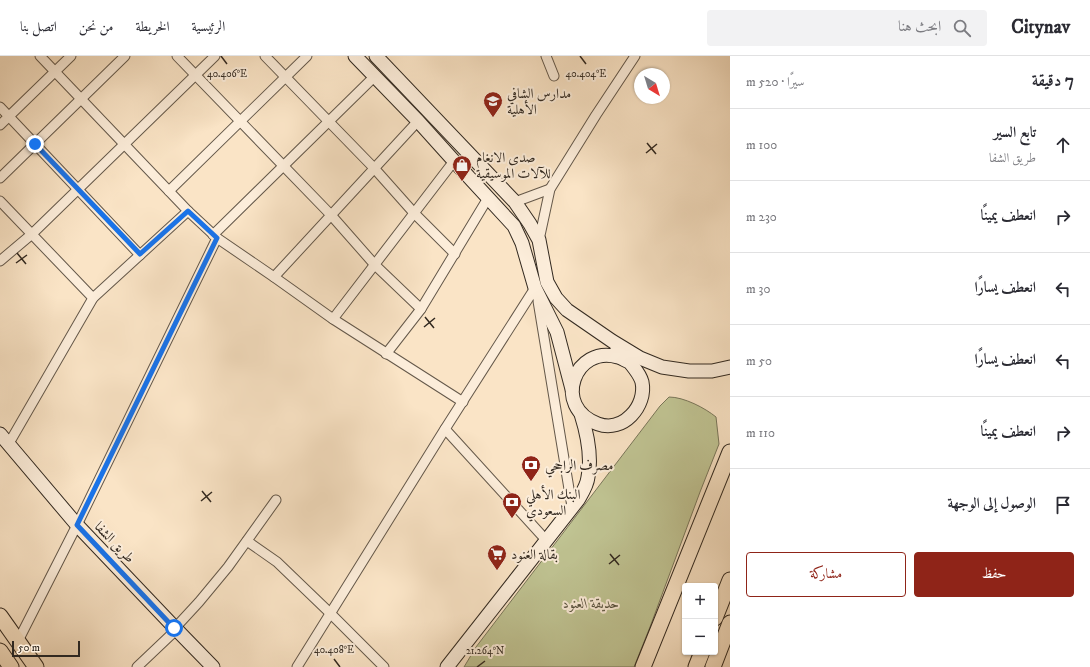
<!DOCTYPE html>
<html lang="ar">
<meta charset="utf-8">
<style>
:root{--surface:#fff;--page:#f2f2f3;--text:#2b2b33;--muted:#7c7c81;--line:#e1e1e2;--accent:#8f2418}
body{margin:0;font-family:"IM FELL DW Pica",Amiri,serif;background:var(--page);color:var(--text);direction:rtl}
.controls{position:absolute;right:12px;bottom:12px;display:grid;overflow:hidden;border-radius:4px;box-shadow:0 1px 3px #0004}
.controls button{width:36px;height:36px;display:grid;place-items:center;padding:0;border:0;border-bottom:1px solid var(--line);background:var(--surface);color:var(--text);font:20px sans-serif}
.compass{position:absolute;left:634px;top:12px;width:36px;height:36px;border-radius:50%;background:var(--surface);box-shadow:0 1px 3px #0004;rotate:142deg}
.scale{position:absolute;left:12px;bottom:10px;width:68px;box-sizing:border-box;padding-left:4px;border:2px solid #322920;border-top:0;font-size:11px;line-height:14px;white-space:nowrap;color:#322920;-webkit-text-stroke:3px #fcedda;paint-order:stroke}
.stop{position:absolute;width:12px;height:12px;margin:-9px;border:3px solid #1a73e8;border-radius:50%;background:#fff}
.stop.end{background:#1a73e8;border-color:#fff;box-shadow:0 1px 4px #0008}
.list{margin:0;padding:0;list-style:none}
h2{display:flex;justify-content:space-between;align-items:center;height:52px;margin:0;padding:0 16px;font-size:17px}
h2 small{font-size:13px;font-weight:400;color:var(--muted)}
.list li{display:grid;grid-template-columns:26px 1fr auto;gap:12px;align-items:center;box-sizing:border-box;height:72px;padding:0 16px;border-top:1px solid var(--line)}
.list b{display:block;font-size:15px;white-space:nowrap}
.list p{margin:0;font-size:13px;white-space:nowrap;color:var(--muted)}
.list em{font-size:13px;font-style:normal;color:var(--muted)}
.actions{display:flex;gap:8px;padding:12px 16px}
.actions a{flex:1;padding:9px 0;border:1px solid var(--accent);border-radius:4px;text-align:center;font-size:14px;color:var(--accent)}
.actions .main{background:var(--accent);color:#fff}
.icon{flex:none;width:22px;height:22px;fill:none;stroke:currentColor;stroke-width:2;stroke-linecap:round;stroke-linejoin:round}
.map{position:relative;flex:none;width:730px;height:611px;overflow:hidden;direction:ltr}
header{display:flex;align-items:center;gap:24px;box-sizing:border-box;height:56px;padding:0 20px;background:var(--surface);border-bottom:1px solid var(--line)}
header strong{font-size:19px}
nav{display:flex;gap:22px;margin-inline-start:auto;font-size:14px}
.search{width:280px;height:36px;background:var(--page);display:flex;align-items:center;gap:10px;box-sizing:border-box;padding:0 14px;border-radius:4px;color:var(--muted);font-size:15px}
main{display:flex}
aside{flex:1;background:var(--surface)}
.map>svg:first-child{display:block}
.green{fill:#c0c493;stroke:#79765a}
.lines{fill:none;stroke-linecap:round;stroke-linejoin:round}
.street-casing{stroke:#64584a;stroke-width:11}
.secondary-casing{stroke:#322920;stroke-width:15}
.primary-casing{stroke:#322920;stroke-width:17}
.street{stroke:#fcedda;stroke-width:9}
.secondary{stroke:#fcedda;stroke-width:13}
.primary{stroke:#fae4c6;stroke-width:15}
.route{stroke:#1a73e8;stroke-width:5}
.ticks{fill:none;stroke:#322920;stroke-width:1.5}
.labels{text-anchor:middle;stroke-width:4;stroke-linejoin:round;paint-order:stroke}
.poi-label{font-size:14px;fill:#322920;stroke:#fcedda;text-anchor:start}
.street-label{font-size:14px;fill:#322920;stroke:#fcedda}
.park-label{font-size:14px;font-style:italic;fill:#56503d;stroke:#fcedda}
.ticks-label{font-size:10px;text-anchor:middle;fill:#322920;stroke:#fcedda;stroke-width:4;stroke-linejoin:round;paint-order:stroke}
</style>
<header>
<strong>Citynav</strong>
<div class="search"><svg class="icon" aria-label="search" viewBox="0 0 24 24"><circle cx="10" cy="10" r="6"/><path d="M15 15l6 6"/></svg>ابحث هنا</div>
<nav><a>الرئيسية</a><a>الخريطة</a><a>من نحن</a><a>اتصل بنا</a></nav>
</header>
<main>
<aside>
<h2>7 دقيقة<small>سيرًا · 520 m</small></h2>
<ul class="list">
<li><svg class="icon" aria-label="ahead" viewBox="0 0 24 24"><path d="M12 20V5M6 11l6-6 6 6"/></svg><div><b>تابع السير</b><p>طريق الشفا</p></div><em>100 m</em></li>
<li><svg class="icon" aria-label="right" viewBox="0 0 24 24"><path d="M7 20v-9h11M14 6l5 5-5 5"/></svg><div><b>انعطف يمينًا</b></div><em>230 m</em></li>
<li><svg class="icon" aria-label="left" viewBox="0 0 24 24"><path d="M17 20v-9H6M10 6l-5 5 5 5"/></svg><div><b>انعطف يسارًا</b></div><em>30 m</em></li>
<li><svg class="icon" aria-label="left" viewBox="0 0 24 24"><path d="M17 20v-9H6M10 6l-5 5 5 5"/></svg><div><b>انعطف يسارًا</b></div><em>50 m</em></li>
<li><svg class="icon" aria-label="right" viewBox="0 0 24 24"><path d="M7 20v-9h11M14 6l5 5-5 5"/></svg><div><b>انعطف يمينًا</b></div><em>110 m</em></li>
<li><svg class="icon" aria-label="arrive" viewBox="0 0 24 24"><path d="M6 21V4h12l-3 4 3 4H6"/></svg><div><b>الوصول إلى الوجهة</b></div></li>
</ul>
<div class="actions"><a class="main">حفظ</a><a>مشاركة</a></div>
</aside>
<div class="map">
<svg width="730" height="611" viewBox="0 0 730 611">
<rect width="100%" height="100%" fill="#fae4c6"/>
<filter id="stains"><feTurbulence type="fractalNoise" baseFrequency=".005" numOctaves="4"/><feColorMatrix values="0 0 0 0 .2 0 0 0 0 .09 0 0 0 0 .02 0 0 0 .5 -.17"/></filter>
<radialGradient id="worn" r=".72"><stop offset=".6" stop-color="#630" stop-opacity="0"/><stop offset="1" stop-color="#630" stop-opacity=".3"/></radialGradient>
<path class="green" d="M669 341C684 341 705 352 716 361L719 388 700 436 650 571 634 611H464L476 591 660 350Z"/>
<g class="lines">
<g class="street-casing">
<g id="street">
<path d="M40 0 188 155 217 182 274 221 333 263 463 346"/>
<path d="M177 0 331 159 375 209 421 253"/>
<path d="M265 0 374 112 414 157 455 198"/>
<path d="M546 0 554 20"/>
<path d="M0 51 140 199"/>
<path d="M0 69 71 0"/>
<path d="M0 122 125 0"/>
<path d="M169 135 307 0"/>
<path d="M0 145 93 242"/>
<path d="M515 146 550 133"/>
<path d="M213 179 375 20"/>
<path d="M539 184 550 133 596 59 635 0"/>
<path d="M0 205 32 178 215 0"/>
<path d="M274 221 418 65"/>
<path d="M538 245 572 451"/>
<path d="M333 263 454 105"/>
<path d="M386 298 421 253 488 142"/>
<path d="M445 373 546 484"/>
<path d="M8 389 93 242 188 155"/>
<path d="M247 485 277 506 330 557 384 611"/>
<path d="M175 572 199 546 228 511 276 444"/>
<path d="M18 585 77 469 217 182"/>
<path d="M137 611 176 574"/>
<path d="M297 611 445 373 535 232"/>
</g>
</g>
<g class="secondary-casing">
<g id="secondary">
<path d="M355 0 418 65 454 105 514 170 522 187 535 232 557 276 572 333"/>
<path d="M376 0 515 146 530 168 539 184 547 226 556 242 567 254 612 285 640 302 662 311 689 315H712L730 311"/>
<path d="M617 292C625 301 639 315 642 326 647 350 623 377 598 368 551 351 575 288 618 301 622 302 626 305 629 306"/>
<path d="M0 378 77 469 175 572 213 611"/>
<path d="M447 611 578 444C582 437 587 430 588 421 592 401 587 377 581 358"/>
</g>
</g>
<g class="primary-casing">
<g id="primary">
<path d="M0 560 36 611"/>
<path d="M715 562 730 524"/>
<path d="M0 595 11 611"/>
<path d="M643 611 730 396"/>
<path d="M696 611 702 596"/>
<path d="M713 611 730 567"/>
</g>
</g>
<use href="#street" class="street"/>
<use href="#secondary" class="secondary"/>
<use href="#primary" class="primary"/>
</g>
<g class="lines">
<path class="route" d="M35 88 140 198 188 155 217 182 77 469 174 572"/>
</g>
<path class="ticks" d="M221 0 227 8M580 0 586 8M647 87 656 98M646 97 657 88M17 197 26 208M16 207 27 199M425 261 434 272M424 271 435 262M202 435 211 446M201 445 212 436M610 498 619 509M609 508 620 499M334 603 340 611M477 611 485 605"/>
<defs>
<g id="school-pin" transform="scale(1)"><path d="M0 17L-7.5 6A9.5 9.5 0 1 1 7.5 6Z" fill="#8f2418" stroke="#fcedda"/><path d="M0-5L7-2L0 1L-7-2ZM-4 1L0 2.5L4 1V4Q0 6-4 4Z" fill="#fff"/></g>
<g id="shop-pin" transform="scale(1)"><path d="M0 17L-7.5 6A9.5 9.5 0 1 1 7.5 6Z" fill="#8f2418" stroke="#fcedda"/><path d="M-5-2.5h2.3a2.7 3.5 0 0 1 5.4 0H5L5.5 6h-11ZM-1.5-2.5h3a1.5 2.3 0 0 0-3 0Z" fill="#fff"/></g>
<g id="bank-pin" transform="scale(1)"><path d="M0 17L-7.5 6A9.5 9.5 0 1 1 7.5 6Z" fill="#8f2418" stroke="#fcedda"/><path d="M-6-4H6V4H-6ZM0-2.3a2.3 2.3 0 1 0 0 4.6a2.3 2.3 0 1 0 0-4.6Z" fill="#fff"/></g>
<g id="supermarket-pin" transform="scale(1)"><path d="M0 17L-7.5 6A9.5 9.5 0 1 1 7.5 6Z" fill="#8f2418" stroke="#fcedda"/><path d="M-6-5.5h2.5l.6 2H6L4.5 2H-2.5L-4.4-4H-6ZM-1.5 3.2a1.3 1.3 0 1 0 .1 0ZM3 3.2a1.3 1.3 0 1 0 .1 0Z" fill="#fff"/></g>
</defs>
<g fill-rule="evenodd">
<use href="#school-pin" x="493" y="45"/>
<use href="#shop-pin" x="462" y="109"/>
<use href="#bank-pin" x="531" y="409"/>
<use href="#bank-pin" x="512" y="446"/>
<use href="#supermarket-pin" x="497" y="498"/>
</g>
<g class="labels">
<g class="poi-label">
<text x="507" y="42">مدارس الشافي<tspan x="507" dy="16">الأهلية</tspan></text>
<text x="476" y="106">صدى الانغام<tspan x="476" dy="16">للآلات الموسيقية</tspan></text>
<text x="545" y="414">مصرف الراجحي</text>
<text x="526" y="443">البنك الأهلي<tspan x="526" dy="16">السعودي</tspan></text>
<text x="511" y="503">بقالة العنود</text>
</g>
<g class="street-label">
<text transform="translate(115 486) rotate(46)" y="5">طريق الشفا</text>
</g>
<g class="park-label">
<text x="591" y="552">حديقة العنود</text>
</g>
</g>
<g class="ticks-label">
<text x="227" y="21">40.406°E</text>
<text x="586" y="21">40.404°E</text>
<text x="334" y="597">40.408°E</text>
<text x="485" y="598">21.264°N</text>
</g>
<rect width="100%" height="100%" filter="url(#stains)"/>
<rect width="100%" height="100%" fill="url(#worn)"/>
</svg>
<div class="controls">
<button>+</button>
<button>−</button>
</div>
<svg class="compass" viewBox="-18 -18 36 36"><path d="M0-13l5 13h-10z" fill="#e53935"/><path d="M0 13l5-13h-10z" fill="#7c7c81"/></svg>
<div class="scale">50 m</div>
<div class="stop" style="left:174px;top:572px"></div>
<div class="stop end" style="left:35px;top:88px"></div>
</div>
</main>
